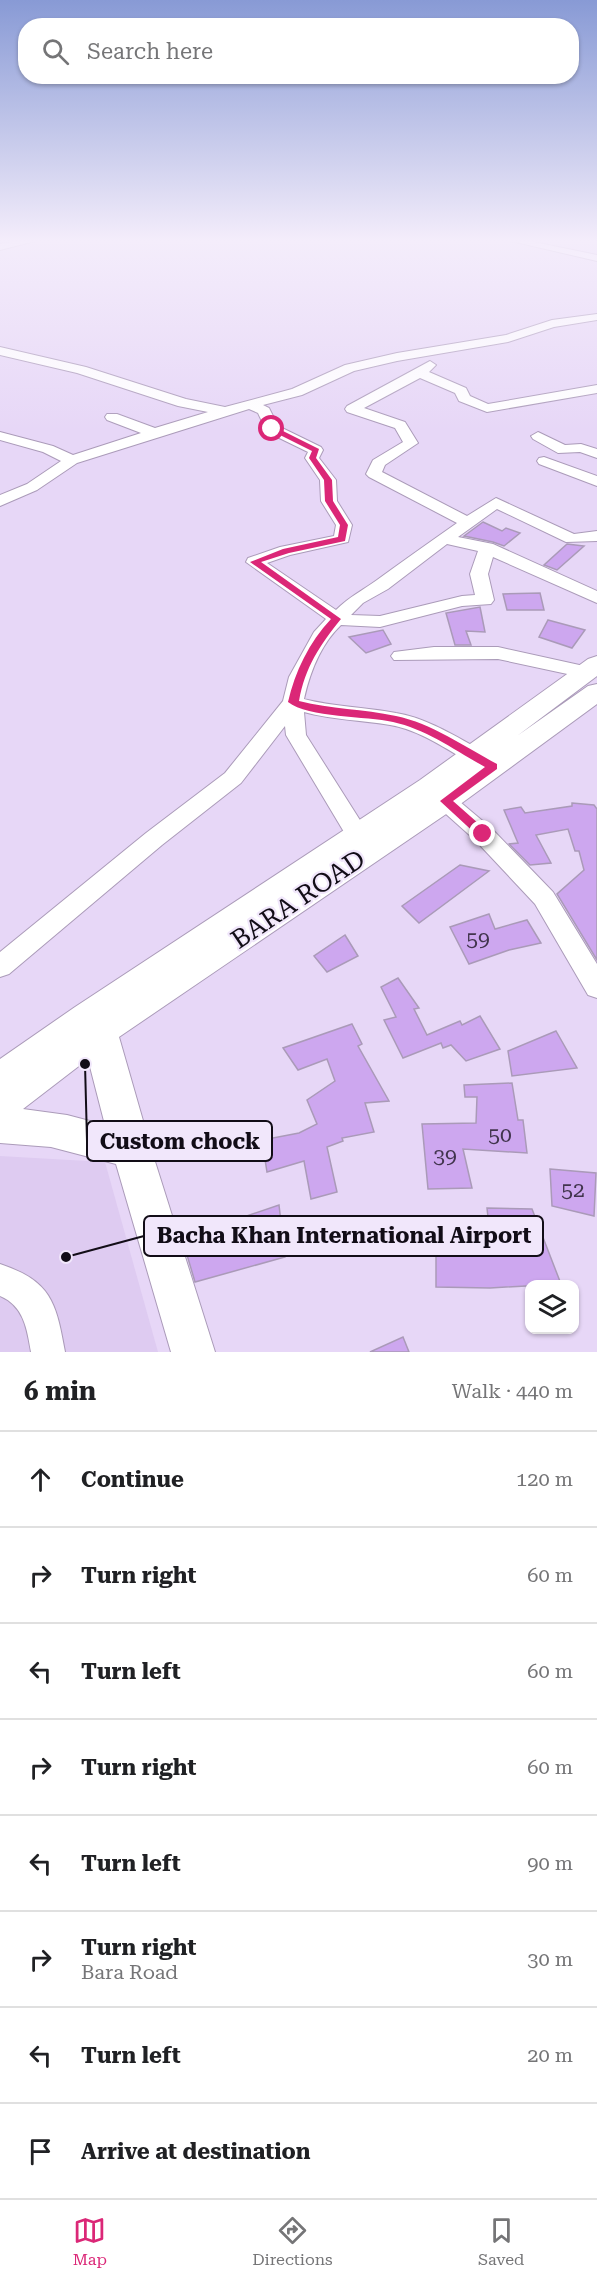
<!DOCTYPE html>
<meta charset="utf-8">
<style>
:root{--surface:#fff;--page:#f6f6f6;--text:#202124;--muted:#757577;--line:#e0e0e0;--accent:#db2777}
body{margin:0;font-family:"Roboto Serif",serif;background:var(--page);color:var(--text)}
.controls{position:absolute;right:18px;bottom:18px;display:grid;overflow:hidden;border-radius:12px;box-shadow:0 2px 4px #0004}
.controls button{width:54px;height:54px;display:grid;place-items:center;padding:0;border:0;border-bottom:2px solid var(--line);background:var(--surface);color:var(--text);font:30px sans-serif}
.stop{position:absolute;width:18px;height:18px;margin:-14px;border:4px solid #db2777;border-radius:50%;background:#fff}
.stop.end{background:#db2777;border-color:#fff;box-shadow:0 2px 6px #0008}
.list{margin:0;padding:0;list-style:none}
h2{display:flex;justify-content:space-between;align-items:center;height:78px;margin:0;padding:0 24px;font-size:26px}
h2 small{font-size:20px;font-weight:400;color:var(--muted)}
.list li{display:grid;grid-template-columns:39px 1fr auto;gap:18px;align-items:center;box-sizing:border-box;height:96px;padding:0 24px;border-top:2px solid var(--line)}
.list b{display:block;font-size:22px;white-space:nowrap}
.list p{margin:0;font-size:20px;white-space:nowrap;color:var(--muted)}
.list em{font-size:20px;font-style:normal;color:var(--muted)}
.icon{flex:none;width:33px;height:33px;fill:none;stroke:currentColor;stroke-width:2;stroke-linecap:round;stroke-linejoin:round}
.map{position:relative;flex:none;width:597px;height:1352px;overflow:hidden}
.search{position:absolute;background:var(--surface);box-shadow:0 2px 4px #0004;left:18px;right:18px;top:18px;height:66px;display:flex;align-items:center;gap:15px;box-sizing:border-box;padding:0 21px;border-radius:24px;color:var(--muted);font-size:22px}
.sheet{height:846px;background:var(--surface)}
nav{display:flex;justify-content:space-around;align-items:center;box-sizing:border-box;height:84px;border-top:2px solid var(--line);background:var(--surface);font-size:16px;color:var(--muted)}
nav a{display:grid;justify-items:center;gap:3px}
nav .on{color:var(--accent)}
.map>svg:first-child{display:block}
.built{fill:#decbf1}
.building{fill:#cda7ef;stroke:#aa9ab8;stroke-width:1.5}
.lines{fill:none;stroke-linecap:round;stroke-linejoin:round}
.minor-casing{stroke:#ab9bb9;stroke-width:2}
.major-casing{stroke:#ab9bb9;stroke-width:2}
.minor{fill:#fff;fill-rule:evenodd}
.major{fill:#fff;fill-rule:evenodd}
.route{fill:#db2777}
.labels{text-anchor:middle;stroke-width:4.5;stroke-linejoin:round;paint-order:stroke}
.near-number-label{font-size:21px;fill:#41344d}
.near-street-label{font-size:26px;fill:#120d17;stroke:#f1e7fb}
.leader{fill:none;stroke:#120d17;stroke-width:2}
.callout-dot{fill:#120d17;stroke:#f1e7fb;stroke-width:2}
.callout{fill:#f1e7fb;stroke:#120d17;stroke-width:2}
.callout-label{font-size:22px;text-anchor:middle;font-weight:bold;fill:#120d17}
</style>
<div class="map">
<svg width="597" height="1352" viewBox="0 0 597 1352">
<rect width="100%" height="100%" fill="#e7d7f7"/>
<path class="built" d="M0 1156 105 1162 158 1352H0Z"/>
<g class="building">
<path d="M483 522 502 531 506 528 520 533 504 546 493 542 464 536Z"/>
<path d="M567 544 584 546 557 570 544 565Z"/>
<path d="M540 593 544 610H507L503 594Z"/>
<path d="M480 607 485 632 466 631 471 645H455L446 613Z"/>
<path d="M548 620 585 630 572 648 539 637Z"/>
<path d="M383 630 391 644 366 653 349 637Z"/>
<path d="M572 803 594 805 597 809V960L557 894 584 870 579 851H575L568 829 536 835 551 863 530 865 509 844 518 843 504 810 521 807 525 813 572 806Z"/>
<path d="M460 865 489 871 419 923 402 906Z"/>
<path d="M489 914 495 929 527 920 541 943 509 950 469 964 450 927Z"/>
<path d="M345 935 358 956 327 972 314 956Z"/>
<path d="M398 978 419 1008 414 1009 427 1035 460 1021 462 1025 480 1016 500 1049 466 1061 451 1045 443 1048 441 1043 403 1058 384 1020 396 1017 381 987Z"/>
<path d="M352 1024 362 1044 358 1046 389 1101 365 1103 374 1132 342 1138 343 1141 327 1147 337 1192 311 1199 304 1161 267 1172 262 1140 299 1133 317 1124 307 1100 335 1081 327 1059 298 1070 283 1048Z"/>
<path d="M556 1031 577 1068 512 1076 508 1051Z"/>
<path d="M512 1083 518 1120H523L527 1153 463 1149 472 1188 428 1189 422 1124 476 1123 477 1097H465L464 1085Z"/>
<path d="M550 1169 596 1173 594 1216 552 1206Z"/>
<path d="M279 1205 285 1257 195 1282 182 1238Z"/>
<path d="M487 1208 532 1209 561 1284 490 1288 436 1287V1242L491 1245Z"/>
<path d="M403 1337 409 1352H370Z"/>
</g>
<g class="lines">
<g class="minor-casing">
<g id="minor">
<path d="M17 241H35L0 250V244Z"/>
<path d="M511 241H529L597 255V261Z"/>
<path d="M597 314V320L554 327 508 342 397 361 354 371 302 395 263 405 269 408 278 426 321 447 323 450 319 458 336 480 337 501 352 525 348 542 290 555 267 563 336 610C350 596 362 591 377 580 403 561 430 542 457 523L369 477 366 474 373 460 403 442 395 428 347 412 345 409 347 406 430 361 436 365 429 372 466 388 470 396 488 404 597 385V393L487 412 459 401 455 393 420 378 364 408 405 422 418 443 385 465 382 472 467 516 496 498 574 534 597 531V541L566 542 497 509 458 537 493 544 597 591V603L493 557 488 574 494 600 491 604 462 606 380 627 341 625C321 644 310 672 304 699 334 707 365 707 396 713 429 718 463 741 493 757L496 762 493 767 485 769 477 767C451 752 421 730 390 725 361 720 333 720 304 712L306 735 370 836 366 842 358 844 350 842 286 735 285 726 241 783 162 845 9 974 0 977V952L146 833 225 773 283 701 289 677 314 632 326 619 246 562 248 558 280 547 334 536 336 525 321 501 320 480 305 458 308 452 267 432 258 413 249 409 77 463 37 490 0 506V495L27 484 61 461 43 452 0 440V432L53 446 73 455 141 433 107 420 105 417 107 414H117L155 428 208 412 178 406 77 373 0 355V347L86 367 186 399 225 407 292 389 345 365 397 353 506 335 552 320ZM447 544 478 551 470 574 475 595 462 596 380 616 351 615 363 603 388 589Z"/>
<path d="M538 432 565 445 581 444 597 449V458L580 452 558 453 533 439 531 436Z"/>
<path d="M544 457 597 476V486L539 464 537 461 539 458Z"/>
<path d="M434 647H498L593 668 596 672 593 676 586 678 498 659 394 660 391 656 394 652Z"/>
<path d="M445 793 453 796 491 828 553 892 597 964V998L588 995 535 904 475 840 437 806 434 801 437 796Z"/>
<path d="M0 1264C51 1281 56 1302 65 1352H31C27 1329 24 1306 0 1296Z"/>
</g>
</g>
<g class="major-casing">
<path id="major" d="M597 656V676L517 736 588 686 597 684V704L455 808 119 1037 152 1152 215 1352H171L116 1164 51 1147 0 1143V1059L75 1007 420 780 588 659ZM88 1059 105 1125 67 1115 23 1109Z"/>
</g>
<use href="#minor" class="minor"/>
<use href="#major" class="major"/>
</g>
<linearGradient id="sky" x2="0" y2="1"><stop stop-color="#889ad5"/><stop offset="0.56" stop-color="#f4edfb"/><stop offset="1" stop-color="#f4edfb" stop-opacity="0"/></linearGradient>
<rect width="597" height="430" fill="url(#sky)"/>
<path class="route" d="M270 427H275L319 449 316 458 332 480 333 501 348 525 345 541 289 553 261 562 341 619C320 645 305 667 299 701 331 709 363 709 396 716 431 723 465 747 497 764V769L453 801 487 831V837H479L440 801 485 767C456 751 426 729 393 722 367 716 308 718 288 702 295 672 309 642 331 619L250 562 283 549 338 537 340 525 325 501 324 480 309 458 312 451 270 430Z"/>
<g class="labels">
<g class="near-number-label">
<text x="478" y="946">59</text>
<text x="500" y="1142">50</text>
<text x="445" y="1163">39</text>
<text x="573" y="1197">52</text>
</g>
<g class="near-street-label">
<text transform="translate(298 899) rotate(-34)" y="9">BARA ROAD</text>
</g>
</g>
<path class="leader" d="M85 1064L87 1141M66 1257L144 1236"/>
<g class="callout-dot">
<circle cx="85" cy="1064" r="6"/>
<circle cx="66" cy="1257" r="6"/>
</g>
<g class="callout">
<rect x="87" y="1121" width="185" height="40" rx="6"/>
<rect x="144" y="1216" width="399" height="40" rx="6"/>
</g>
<g class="callout-label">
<text x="180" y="1149">Custom chock</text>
<text x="344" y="1243">Bacha Khan International Airport</text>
</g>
</svg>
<div class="controls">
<button><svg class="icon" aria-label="layers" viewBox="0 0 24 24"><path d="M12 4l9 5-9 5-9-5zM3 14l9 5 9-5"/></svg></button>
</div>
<div class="stop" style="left:272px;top:429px"></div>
<div class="stop end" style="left:483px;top:834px"></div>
<div class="search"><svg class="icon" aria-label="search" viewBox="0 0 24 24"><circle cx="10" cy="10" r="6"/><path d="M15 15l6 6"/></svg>Search here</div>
</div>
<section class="sheet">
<h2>6 min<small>Walk · 440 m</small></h2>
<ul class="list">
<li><svg class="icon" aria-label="ahead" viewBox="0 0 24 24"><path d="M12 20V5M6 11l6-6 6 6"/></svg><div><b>Continue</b></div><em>120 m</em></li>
<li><svg class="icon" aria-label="right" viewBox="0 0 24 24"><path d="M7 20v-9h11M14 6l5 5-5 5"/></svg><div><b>Turn right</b></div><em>60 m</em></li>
<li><svg class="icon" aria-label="left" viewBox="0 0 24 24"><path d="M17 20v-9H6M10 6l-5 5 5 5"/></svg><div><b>Turn left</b></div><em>60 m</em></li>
<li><svg class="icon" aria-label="right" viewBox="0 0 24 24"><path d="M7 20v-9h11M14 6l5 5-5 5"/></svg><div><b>Turn right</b></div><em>60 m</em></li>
<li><svg class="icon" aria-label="left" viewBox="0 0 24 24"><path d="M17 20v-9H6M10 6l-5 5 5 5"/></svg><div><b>Turn left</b></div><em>90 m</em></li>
<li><svg class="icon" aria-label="right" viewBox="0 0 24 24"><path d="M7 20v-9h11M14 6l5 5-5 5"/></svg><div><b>Turn right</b><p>Bara Road</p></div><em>30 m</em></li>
<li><svg class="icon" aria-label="left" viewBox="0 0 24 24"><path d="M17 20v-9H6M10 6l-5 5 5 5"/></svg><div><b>Turn left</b></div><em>20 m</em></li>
<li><svg class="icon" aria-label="arrive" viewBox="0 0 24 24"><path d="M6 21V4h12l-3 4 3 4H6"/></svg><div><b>Arrive at destination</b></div></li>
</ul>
</section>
<nav>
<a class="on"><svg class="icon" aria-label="map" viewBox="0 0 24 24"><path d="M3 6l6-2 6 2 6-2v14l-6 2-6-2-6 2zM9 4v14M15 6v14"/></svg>Map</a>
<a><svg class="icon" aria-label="directions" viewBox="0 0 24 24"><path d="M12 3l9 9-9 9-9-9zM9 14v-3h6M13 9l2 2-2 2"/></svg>Directions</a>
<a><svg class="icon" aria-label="saved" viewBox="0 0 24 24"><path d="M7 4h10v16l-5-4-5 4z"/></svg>Saved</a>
</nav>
